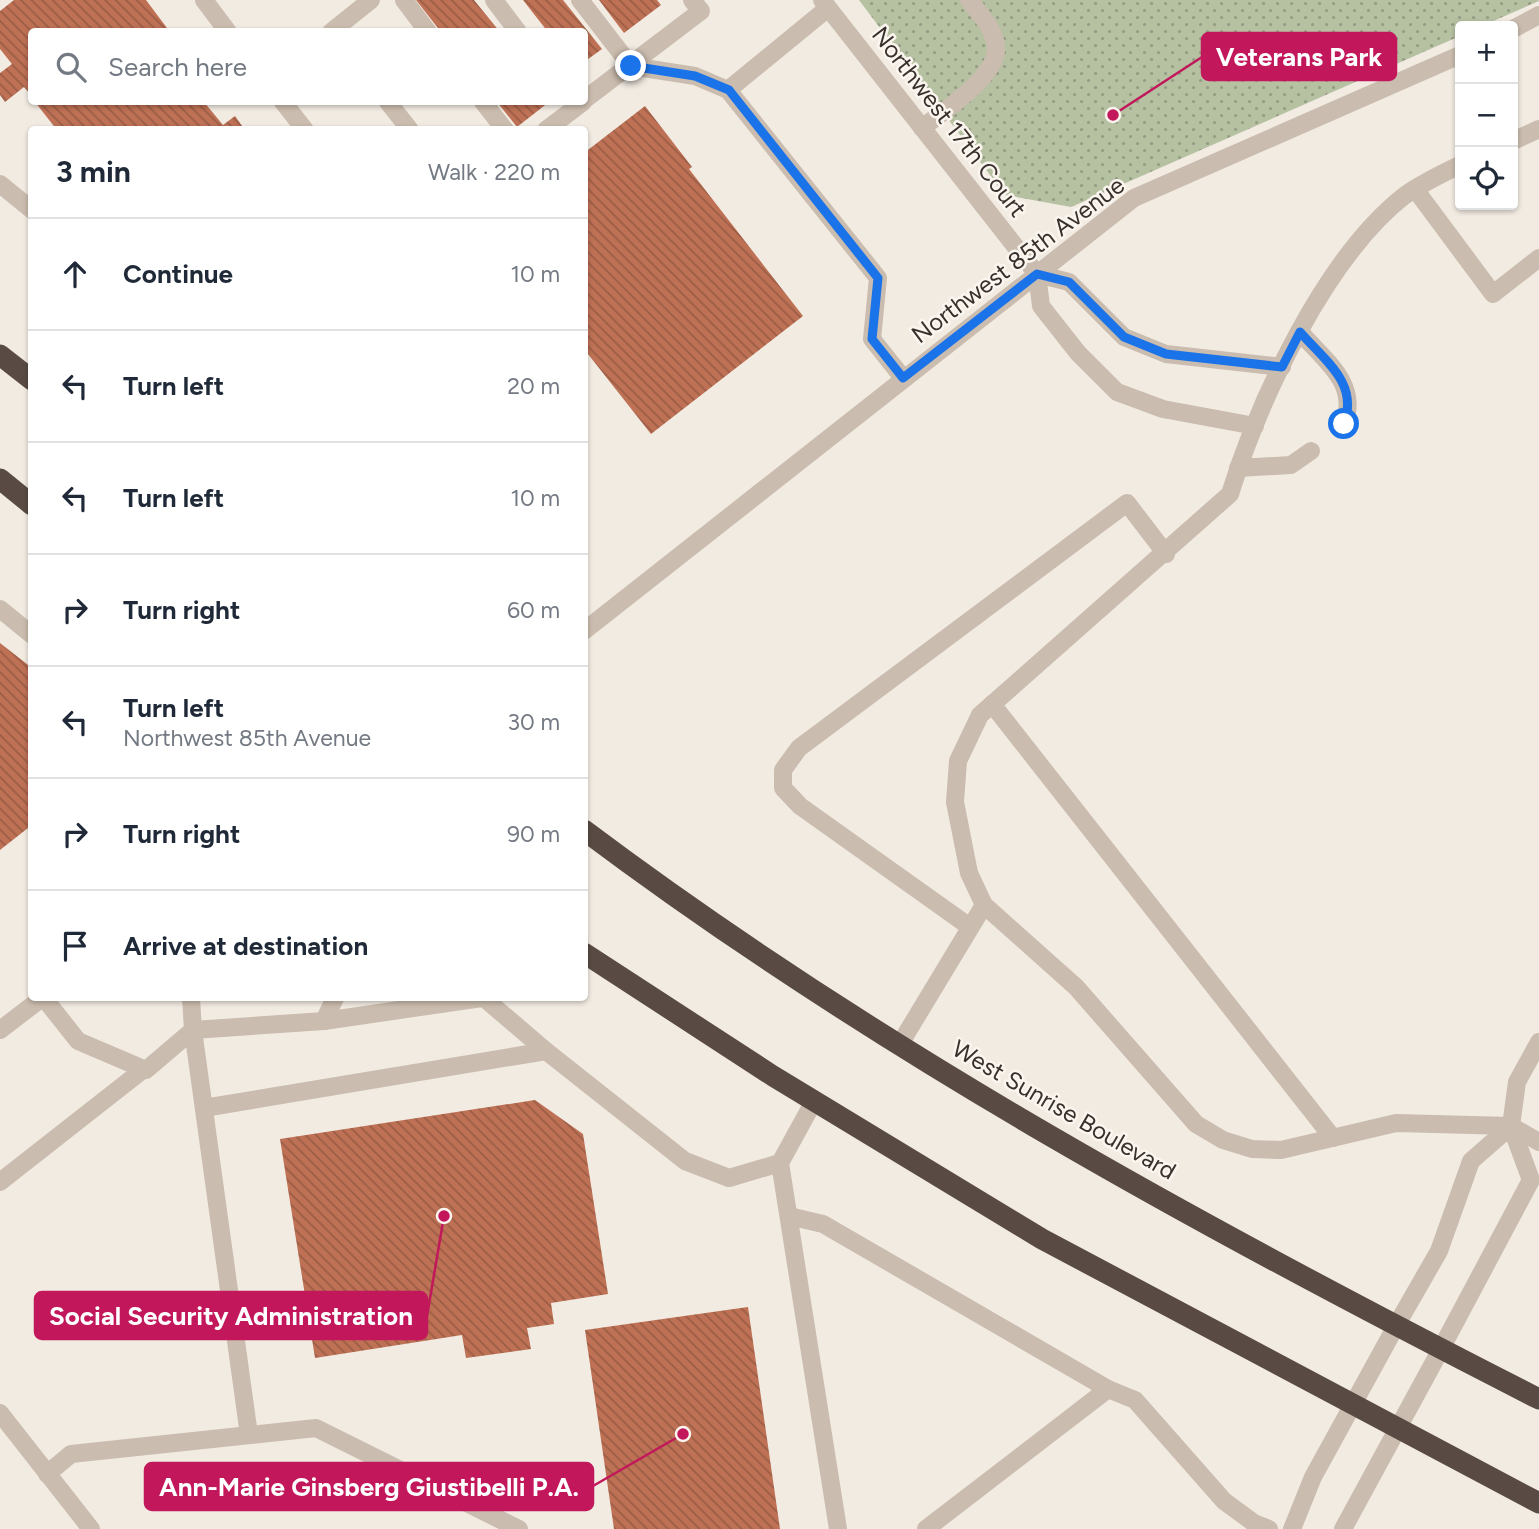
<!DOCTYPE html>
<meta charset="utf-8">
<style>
:root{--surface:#fff;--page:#f6f6f7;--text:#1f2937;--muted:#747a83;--line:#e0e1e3}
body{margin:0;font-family:Figtree,sans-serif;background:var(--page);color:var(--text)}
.controls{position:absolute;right:21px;top:21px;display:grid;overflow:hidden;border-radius:7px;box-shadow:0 2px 5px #0004}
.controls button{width:63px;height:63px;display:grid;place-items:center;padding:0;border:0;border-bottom:2px solid var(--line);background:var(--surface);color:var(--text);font:35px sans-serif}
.stop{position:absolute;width:21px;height:21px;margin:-16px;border:5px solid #1a73e8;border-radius:50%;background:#fff}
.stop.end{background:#1a73e8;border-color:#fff;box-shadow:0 2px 7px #0008}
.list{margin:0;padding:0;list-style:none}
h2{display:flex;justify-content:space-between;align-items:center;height:91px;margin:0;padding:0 28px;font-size:30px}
h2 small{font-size:23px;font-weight:400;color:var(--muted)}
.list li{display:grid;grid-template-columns:46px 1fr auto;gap:21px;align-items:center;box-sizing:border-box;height:112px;padding:0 28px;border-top:2px solid var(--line)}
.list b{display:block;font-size:26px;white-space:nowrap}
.list p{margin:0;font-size:23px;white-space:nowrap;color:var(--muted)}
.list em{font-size:23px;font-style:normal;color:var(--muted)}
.icon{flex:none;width:38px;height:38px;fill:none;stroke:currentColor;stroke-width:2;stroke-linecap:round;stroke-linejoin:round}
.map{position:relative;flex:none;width:1539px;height:1529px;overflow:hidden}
.search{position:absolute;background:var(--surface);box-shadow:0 2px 5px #0004;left:28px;top:28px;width:560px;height:77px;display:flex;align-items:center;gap:18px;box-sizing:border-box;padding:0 24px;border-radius:7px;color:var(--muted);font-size:26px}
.panel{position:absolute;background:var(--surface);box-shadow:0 2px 5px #0004;left:28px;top:126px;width:560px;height:875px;border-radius:7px}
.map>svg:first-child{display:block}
.park{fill:url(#park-dots)}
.building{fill:url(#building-back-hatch)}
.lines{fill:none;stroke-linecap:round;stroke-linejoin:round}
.lane{stroke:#cabcae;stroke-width:18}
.street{stroke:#cabcae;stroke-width:18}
.highway{stroke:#594b44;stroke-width:21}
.route{stroke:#1a73e8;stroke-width:9}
.labels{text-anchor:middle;stroke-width:5;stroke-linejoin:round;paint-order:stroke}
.street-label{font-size:24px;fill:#39302c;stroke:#faf5ee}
.leader{fill:none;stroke:#c2185b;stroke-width:2.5}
.callout-dot{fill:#c2185b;stroke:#faf5ee;stroke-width:2.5}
.callout{fill:#c2185b;stroke:#c2185b;stroke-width:2.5}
.callout-label{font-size:26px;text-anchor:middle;font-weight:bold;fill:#fff}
</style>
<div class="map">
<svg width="1539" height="1529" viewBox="0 0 1539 1529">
<defs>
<pattern id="park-dots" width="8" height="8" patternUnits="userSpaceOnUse" patternTransform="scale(1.75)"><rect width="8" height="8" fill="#b6c1a2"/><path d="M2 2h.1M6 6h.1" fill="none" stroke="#959d84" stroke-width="1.8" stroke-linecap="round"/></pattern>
<pattern id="building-back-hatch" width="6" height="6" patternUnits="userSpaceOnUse" patternTransform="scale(1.75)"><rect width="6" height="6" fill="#be7154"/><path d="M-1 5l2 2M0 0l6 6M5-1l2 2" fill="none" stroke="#9b5d46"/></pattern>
</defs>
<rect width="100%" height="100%" fill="#f2ebe2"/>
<path class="park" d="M859 0H1539V1L1482 26H1460V36L1071 207 1005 195Z"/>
<g class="building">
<path d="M14 0H146L170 32H32V96L24 87 5 102 0 95V73L12 64 0 49V11Z"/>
<path d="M416 0H474L500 32H441Z"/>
<path d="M523 0H563L602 49 584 62V32H548Z"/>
<path d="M599 0H657L661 5 624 33Z"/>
<path d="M35 102H204L223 125 235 116 245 130H57Z"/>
<path d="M497 102H549L517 127Z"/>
<path d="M645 106 692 167 689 169 803 316 651 434 584 349V153Z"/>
<path d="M0 643 32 668V833L28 828 0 850Z"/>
<path d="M535 1100 583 1134 608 1294 551 1303 554 1324 527 1328 531 1349 466 1358 462 1335 315 1358 280 1139Z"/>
<path d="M748 1307 780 1529H614L585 1330Z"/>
</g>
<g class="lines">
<g class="lane">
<path d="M204 0 228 32"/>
<path d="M404 0 428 32"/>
<path d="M494 0 518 32"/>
<path d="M580 0 631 66 695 76 728 90 878 278 872 339 903 378"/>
<path d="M331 32 371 0"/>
<path d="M728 90 828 8"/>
<path d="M584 100 701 11 692 0"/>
<path d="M283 102 305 130"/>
<path d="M388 102 410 130"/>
<path d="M483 102 505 130"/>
<path d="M922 128C944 110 1005 73 995 41 991 25 979 13 969 0"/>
<path d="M546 130 583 102"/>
<path d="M0 184 32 210"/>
<path d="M1415 189 1493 294 1539 258"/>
<path d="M1300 332C1325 361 1359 383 1344 424"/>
<path d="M1238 468 1291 465 1311 451"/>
<path d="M0 609 32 635"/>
<path d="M992 704 1333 1138"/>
<path d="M970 927 800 806 783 788V770L799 748 1127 503 1166 554"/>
<path d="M44 998 78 1041 146 1070 193 1030 191 998"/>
<path d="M484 998 546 1051"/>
<path d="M324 1021 482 998"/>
<path d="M0 1030 42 998"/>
<path d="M814 1101 780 1163 838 1529"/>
<path d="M204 1108 546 1051 685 1161 729 1178 780 1163"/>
<path d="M0 1182 144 1069"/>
<path d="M789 1216 823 1224 1108 1389"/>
<path d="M0 1413 91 1529"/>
<path d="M249 1435 193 1030 324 1021 335 998"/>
<path d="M47 1474 71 1454 316 1428 519 1529"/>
<path d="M926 1529 1108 1389 1135 1400 1224 1501 1254 1523 1269 1529"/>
<path d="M1292 1529 1313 1477 1396 1326"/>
<path d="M1343 1529 1441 1349"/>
</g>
<g class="street">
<path d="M822 0 1037 274"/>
<path d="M1513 29 1539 15"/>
<path d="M1513 141 1539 129"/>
<path d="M1460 165C1441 174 1422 183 1404 196 1325 258 1259 400 1230 494L980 715 958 761 955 802 969 873 984 905 1076 987 1196 1124 1223 1140 1252 1149 1281 1150 1396 1123 1511 1126 1539 1142"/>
<path d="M1037 274 1041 306 1078 353 1117 392 1163 409 1255 426"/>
<path d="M1037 274 1069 282 1124 337 1166 354 1282 367"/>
<path d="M584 631 1134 198 1460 55"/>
<path d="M900 1044 984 905"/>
<path d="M1396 1326 1439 1251 1471 1161 1511 1126"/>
<path d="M1441 1349 1531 1180 1511 1126 1517 1082 1539 1042"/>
</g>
<g class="highway">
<path d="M0 355 32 380"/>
<path d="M0 479 32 505"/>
<path d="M584 830C881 1053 1209 1231 1539 1399"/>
<path d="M584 953 773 1076 1042 1239 1539 1503"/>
</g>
</g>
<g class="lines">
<path class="route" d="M631 66 695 76 729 90 878 278 872 339 903 378 1037 274 1069 282 1124 337 1166 354 1282 367 1300 332C1325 361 1359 383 1344 424"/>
</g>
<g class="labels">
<g class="street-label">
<text transform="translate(949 122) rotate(52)" y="8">Northwest 17th Court</text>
<text transform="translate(1018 260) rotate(-37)" y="8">Northwest 85th Avenue</text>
<text transform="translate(1064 1110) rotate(30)" y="8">West Sunrise Boulevard</text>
</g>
</g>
<path class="leader" d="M1113 115L1202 57M444 1216L427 1316M683 1434L593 1486"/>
<g class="callout-dot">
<circle cx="1113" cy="115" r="7"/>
<circle cx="444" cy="1216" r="7"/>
<circle cx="683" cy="1434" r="7"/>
</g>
<g class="callout">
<rect x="1202" y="33" width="194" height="47" rx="7"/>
<rect x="35" y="1292" width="392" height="47" rx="7"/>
<rect x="145" y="1463" width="448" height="47" rx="7"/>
</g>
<g class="callout-label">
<text x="1299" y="66">Veterans Park</text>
<text x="231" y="1325">Social Security Administration</text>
<text x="369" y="1496">Ann-Marie Ginsberg Giustibelli P.A.</text>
</g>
</svg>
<div class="controls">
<button>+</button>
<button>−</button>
<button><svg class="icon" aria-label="locate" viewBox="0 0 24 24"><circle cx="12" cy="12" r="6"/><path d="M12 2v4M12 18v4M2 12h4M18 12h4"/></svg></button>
</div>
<div class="stop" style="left:1344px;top:424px"></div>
<div class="stop end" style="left:631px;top:66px"></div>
<div class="search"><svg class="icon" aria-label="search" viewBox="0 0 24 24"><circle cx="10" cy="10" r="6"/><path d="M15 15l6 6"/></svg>Search here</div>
<section class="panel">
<h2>3 min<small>Walk · 220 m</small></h2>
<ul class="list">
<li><svg class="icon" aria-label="ahead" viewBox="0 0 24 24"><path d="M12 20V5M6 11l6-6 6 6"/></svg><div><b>Continue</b></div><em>10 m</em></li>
<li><svg class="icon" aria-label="left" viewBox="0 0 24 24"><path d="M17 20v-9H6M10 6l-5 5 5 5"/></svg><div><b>Turn left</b></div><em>20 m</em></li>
<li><svg class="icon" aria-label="left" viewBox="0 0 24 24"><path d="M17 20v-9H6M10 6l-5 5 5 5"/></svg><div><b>Turn left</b></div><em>10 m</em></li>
<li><svg class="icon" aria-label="right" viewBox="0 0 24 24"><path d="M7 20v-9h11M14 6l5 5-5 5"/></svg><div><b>Turn right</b></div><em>60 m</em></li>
<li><svg class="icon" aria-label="left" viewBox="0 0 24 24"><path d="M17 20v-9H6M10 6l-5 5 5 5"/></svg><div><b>Turn left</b><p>Northwest 85th Avenue</p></div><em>30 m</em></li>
<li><svg class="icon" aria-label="right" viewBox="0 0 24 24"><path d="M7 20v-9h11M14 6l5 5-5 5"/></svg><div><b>Turn right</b></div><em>90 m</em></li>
<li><svg class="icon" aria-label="arrive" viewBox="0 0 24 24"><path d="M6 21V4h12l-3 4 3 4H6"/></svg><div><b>Arrive at destination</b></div></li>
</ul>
</section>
</div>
